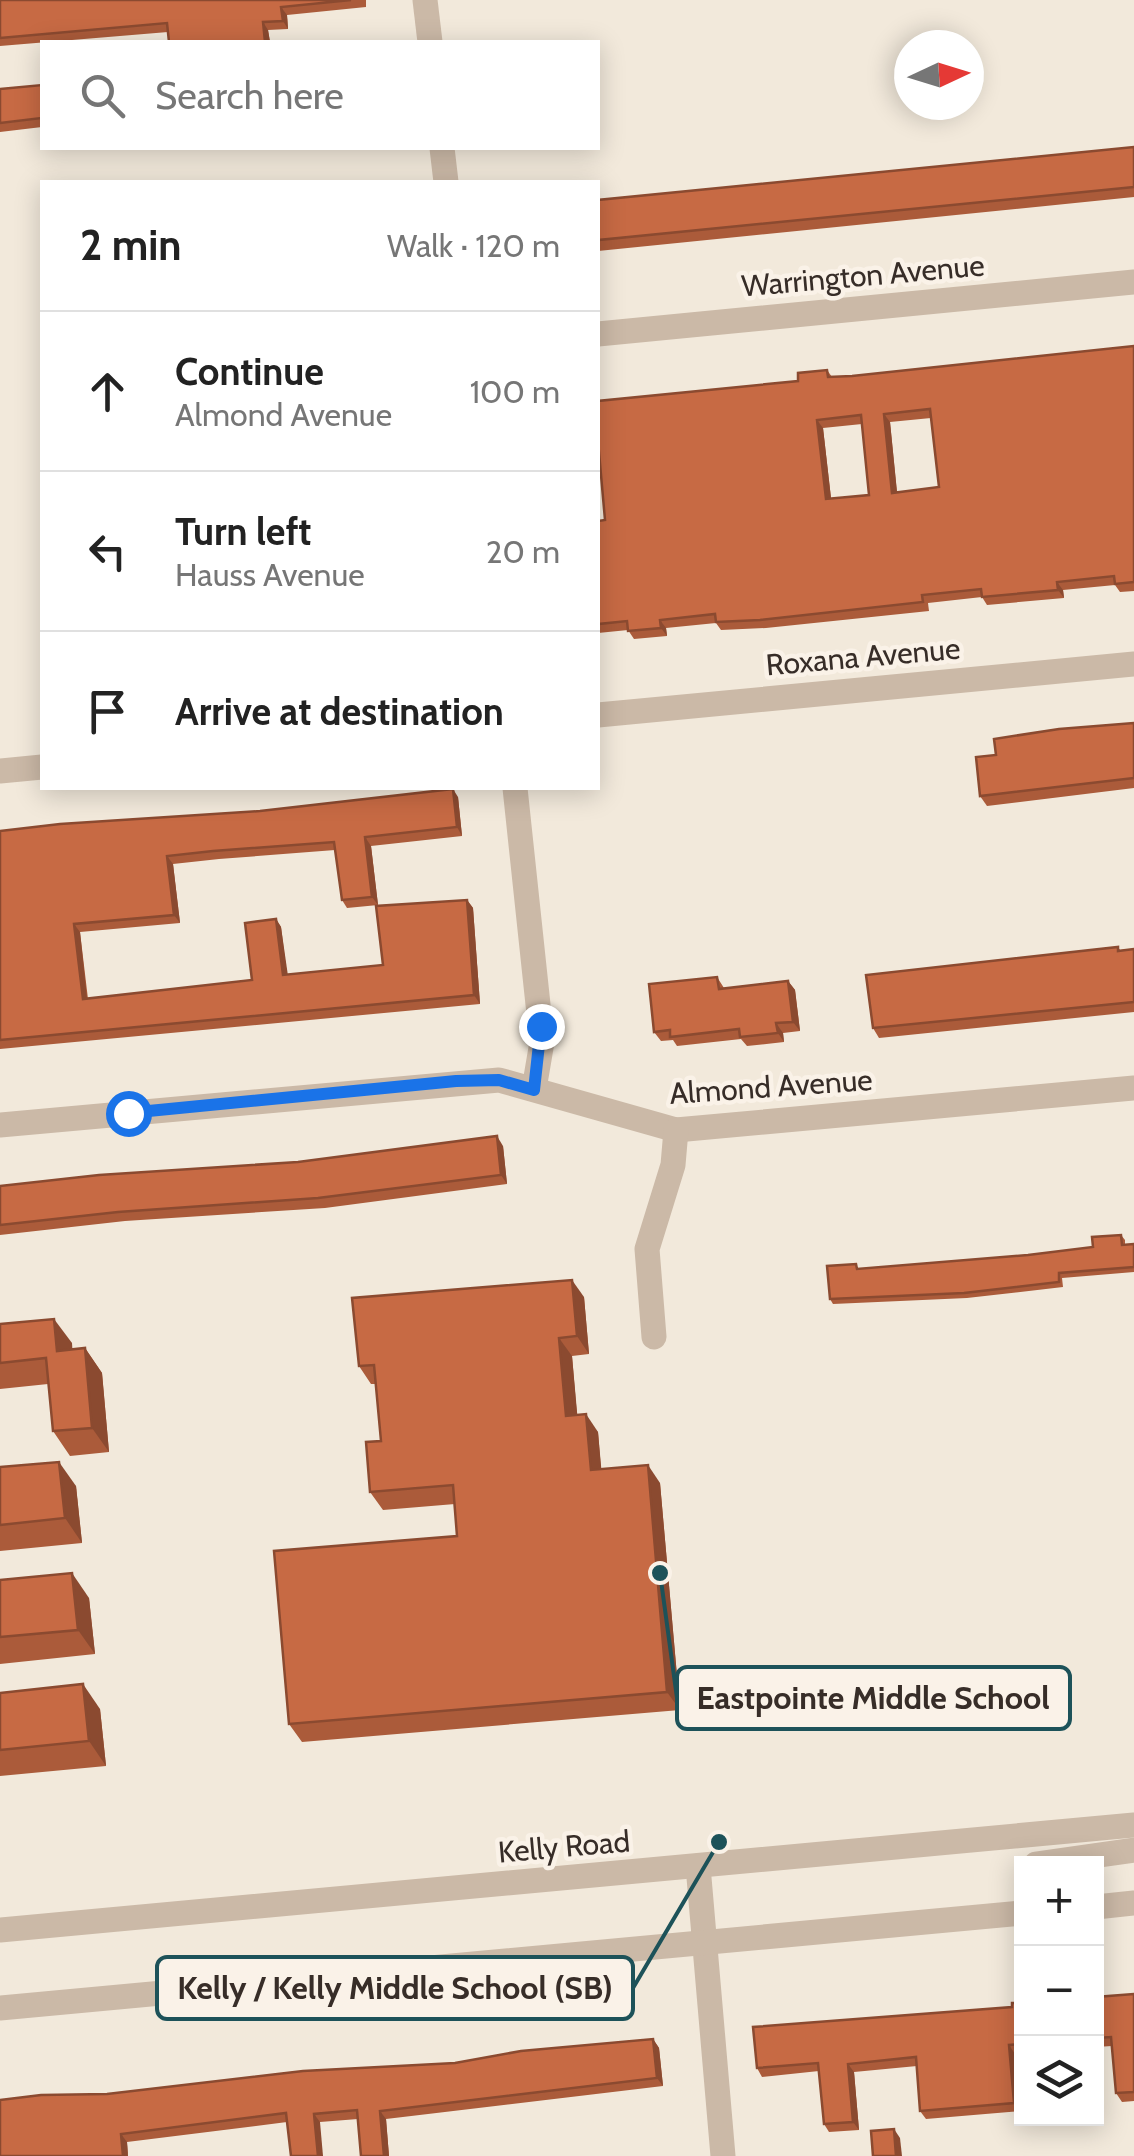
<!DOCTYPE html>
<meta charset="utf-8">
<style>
:root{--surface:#fff;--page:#f2f2f2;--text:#222;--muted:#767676;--line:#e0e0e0}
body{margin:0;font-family:Cabin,sans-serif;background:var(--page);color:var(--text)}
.controls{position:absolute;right:30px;bottom:30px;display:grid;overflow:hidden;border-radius:0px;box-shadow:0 5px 25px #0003}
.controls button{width:90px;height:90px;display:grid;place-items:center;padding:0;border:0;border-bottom:2px solid var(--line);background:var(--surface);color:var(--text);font:50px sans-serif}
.compass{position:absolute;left:894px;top:30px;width:90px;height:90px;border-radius:50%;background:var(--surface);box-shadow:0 5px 25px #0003;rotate:86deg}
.stop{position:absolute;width:30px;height:30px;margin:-22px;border:8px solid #1a73e8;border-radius:50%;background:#fff}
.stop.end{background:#1a73e8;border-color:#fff;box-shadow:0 2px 10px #0008}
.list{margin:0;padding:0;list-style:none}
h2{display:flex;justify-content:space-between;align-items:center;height:130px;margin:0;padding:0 40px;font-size:42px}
h2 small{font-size:32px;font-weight:400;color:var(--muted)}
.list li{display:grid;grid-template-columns:65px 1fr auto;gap:30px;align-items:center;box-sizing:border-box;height:160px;padding:0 40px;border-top:2px solid var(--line)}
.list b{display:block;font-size:38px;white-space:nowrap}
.list p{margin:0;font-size:32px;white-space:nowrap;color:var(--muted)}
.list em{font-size:32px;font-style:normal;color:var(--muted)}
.icon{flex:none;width:55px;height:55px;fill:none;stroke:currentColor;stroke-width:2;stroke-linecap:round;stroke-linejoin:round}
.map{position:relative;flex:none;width:1134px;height:2156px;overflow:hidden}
.search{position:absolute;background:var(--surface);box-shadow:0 5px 25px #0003;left:40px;top:40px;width:560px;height:110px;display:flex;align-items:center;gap:25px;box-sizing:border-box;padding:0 35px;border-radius:0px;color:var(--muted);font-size:38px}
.panel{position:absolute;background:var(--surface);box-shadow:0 5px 25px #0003;left:40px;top:180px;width:560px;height:610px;border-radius:0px}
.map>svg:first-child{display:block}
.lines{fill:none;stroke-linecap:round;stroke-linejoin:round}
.minor{stroke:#cbb9a7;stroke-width:25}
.wall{fill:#ab5b3a;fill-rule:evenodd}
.shaded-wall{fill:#8b4a30}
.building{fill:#c76a44;stroke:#8b4a30;stroke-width:2.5;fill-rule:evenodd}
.route{stroke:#1a73e8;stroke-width:12}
.labels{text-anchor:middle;stroke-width:9;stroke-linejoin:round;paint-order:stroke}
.street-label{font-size:30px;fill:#372d28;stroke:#faf2e8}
.leader{fill:none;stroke:#1d5259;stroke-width:4}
.callout-dot{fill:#1d5259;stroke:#faf2e8;stroke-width:4}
.callout{fill:#faf2e8;stroke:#1d5259;stroke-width:4}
.callout-label{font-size:32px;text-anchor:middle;font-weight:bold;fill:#372d28}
</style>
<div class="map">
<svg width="1134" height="2156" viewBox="0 0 1134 2156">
<rect width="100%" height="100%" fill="#f2e9db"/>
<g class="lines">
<g class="minor">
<path d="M425 0 430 42"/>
<path d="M442 148 446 182"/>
<path d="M598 334 1134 282"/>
<path d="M598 715 1134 664"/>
<path d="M0 771 42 767"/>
<path d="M515 788 542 1042 534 1089"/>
<path d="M0 1125 499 1080 676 1130 1134 1088"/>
<path d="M654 1337 647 1249 673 1165 676 1130"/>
<path d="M1036 1864 1134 1850"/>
<path d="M698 1866 723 2156"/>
<path d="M1096 1907 1134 1903"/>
<path d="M0 1930 1134 1825"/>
<path d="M0 2008 1022 1913"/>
</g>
</g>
<g class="wall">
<path d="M0 0H366V7L287 15 288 29 268 30 270 42H169L168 32 0 46Z"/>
<path d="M42 85V127L0 132V89Z"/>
<path d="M1134 147V197L598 251V200Z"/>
<path d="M1134 346V591L1120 592 1115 585 1063 590 1064 598 987 605 982 597 928 603 929 611 766 628 721 630 716 623 666 628 667 636 634 639 628 630 598 633V521L605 520 598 450V401L798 381 827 370 832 377 852 376ZM931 418 939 487 897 493 890 422ZM862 424 869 495 831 498 823 428Z"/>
<path d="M1134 723V788L987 806 980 796 996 755Z"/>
<path d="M458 797 462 836 371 846 378 905 347 908 342 900 335 850 219 859 173 864 180 923 80 932 88 999 252 980 276 919 281 927 287 975 383 965 467 900 473 908 480 1004 0 1049V831Z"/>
<path d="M1118 947 1120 950 1134 949V1012L879 1038 873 1028Z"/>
<path d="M717 977 724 988 788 981 795 990 800 1031 783 1033 784 1042 747 1046 741 1039 677 1046 673 1040 661 1041 654 1032Z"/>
<path d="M503 1146 507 1184 325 1208 125 1221 0 1235V1186Z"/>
<path d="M1121 1235 1125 1240V1244H1134V1272L1062 1278 1063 1287 967 1298 833 1304 830 1299 860 1269 1028 1255 1093 1247Z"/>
<path d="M584 1297 589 1354 572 1356 577 1415 598 1432 601 1469 660 1483 680 1710 302 1742 289 1724 457 1536 455 1504 383 1510 370 1492 381 1441 376 1384H371L359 1366Z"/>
<path d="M0 1324 72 1343V1349L85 1348 102 1373 109 1452 70 1456 53 1431 48 1384 0 1389Z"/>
<path d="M0 1467 76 1486 82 1543 0 1551Z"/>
<path d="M0 1580 89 1598 95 1654 0 1664Z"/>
<path d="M0 1693 100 1709 106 1766 0 1776Z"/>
<path d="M1134 1994V2101L1122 2102 1116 2093 1112 2046 1096 2047V1997Z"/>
<path d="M1022 2003V2053L1015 2054 1020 2111 926 2119 920 2111 917 2066 854 2072 859 2130 829 2132 824 2124 819 2071 762 2077 757 2068 1012 2007Z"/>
<path d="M653 2039 659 2048 663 2086 386 2119 389 2156H361L358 2119 320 2122H287L127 2142 128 2156 107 2094 455 2063Z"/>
</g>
<g class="shaded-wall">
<path d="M281 7 287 15 288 29 283 21Z"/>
<path d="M263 22 268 30 270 42H265Z"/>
<path d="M884 414 890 422 898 502 892 493Z"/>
<path d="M817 420 823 428 832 507 826 499Z"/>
<path d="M1057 582 1063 590 1064 598 1058 590Z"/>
<path d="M660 620 666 628 667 636 661 628Z"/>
<path d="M453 789 458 797 462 836 457 827Z"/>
<path d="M365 837 371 846 378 905 372 897Z"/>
<path d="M167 856 173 864 180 923 174 915Z"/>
<path d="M467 900 473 908 480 1004 474 995Z"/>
<path d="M276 919 281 927 289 983 283 975Z"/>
<path d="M74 924 80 932 88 1008 83 999Z"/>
<path d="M788 981 795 990 800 1031 793 1022Z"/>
<path d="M776 1023 783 1033 784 1042 778 1033Z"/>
<path d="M497 1136 503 1146 507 1184 501 1175Z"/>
<path d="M572 1280 584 1297 589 1354 577 1336Z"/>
<path d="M54 1319 72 1343 74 1375 57 1351Z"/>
<path d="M559 1338 572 1356 579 1434 566 1416Z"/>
<path d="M85 1348 102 1373 109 1452 92 1428Z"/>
<path d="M586 1414 598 1432 603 1488 591 1470Z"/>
<path d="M59 1462 76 1486 82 1543 65 1518Z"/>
<path d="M648 1465 660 1483 680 1710 667 1692Z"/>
<path d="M72 1573 89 1598 95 1654 78 1630Z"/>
<path d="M83 1684 100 1709 106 1766 89 1741Z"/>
<path d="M653 2039 659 2048 663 2086 657 2078Z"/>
<path d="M1009 2045 1015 2054 1020 2111 1014 2103Z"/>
<path d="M848 2064 854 2072 859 2130 853 2122Z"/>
<path d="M380 2111 386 2119 389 2156H384Z"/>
<path d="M314 2114 320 2122 323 2156H318Z"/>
<path d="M894 2129 900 2138 902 2156H896Z"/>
<path d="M121 2134 127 2142 128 2156H123Z"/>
</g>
<g class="building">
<path d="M0 0H351L281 7 283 21 263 22 265 42H169L167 23 0 38Z"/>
<path d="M42 85V118L0 123V89Z"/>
<path d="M1134 147V187L598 240V200Z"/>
<path d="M1134 346V582L1115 584 1114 576 1057 582 1058 590 982 597 981 589 922 595 923 602 760 620 716 622 715 614 660 620 661 628 628 631 627 621 598 624V521L605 520 598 441V401L798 381V373L827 370 828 377 852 376ZM930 409 939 487 892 493 884 414ZM861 415 869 495 826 499 817 420Z"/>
<path d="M1134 723V778L980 796 976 757 996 755 994 739 1059 729Z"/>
<path d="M453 789 457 827 365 837 372 897 342 900 334 842 213 851 167 856 174 915 74 924 83 999 252 980 245 923 276 919 283 975 383 965 376 906 467 900 474 995 0 1040V831L60 824 260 811Z"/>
<path d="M1118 947V951L1134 949V1002L873 1028 866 975Z"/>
<path d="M717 977 719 989 788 981 793 1022 776 1023 778 1033 740 1037 739 1029 670 1037V1030L654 1032 649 984Z"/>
<path d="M497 1136 501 1175 318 1198 118 1212 0 1225V1186L99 1175 298 1162Z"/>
<path d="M1121 1235 1122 1245 1134 1244V1267L1059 1273V1282L964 1293 830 1299 827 1266 856 1264 857 1269 1028 1255 1093 1247 1092 1237Z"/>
<path d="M572 1280 577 1336 559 1338 566 1416 586 1414 591 1470 648 1465 667 1692 289 1724 274 1551 457 1536 453 1485 370 1492 366 1442 381 1441 374 1365 359 1366 352 1298Z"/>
<path d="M54 1319 57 1351 85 1348 92 1428 53 1431 46 1358 0 1363V1324Z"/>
<path d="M59 1462 65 1518 0 1525V1467Z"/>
<path d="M72 1573 78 1630 0 1637V1580Z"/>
<path d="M83 1684 89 1741 0 1750V1693Z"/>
<path d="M1134 1994V2092L1116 2093 1111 2037 1096 2038V1997Z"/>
<path d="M1012 2003H1022V2044L1009 2045 1014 2103 920 2111 916 2057 848 2064 853 2122 824 2124 818 2063 757 2068 753 2027 1012 2007Z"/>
<path d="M653 2039 657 2078 380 2111 384 2156H361L357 2110 314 2114 318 2156H291L286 2113 121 2134 123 2156H0V2100L41 2095 107 2094 303 2071 455 2063 521 2051Z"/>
<path d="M894 2129 896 2156H873L871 2131Z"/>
</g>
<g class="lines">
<path class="route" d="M128 1113 456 1081 499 1080 534 1090 541 1026"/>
</g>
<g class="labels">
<g class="street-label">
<text transform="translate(863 276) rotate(-5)" y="10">Warrington Avenue</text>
<text transform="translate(863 657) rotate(-5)" y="10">Roxana Avenue</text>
<text transform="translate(771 1087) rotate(-4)" y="10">Almond Avenue</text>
<text transform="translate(564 1847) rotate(-5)" y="10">Kelly Road</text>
</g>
</g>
<path class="leader" d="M660 1573L677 1698M719 1842L633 1988"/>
<g class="callout-dot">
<circle cx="660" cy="1573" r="10"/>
<circle cx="719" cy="1842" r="10"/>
</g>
<g class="callout">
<rect x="677" y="1667" width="393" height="62" rx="10"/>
<rect x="157" y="1957" width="476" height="62" rx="10"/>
</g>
<g class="callout-label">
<text x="873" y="1709">Eastpointe Middle School</text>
<text x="395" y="1999">Kelly / Kelly Middle School (SB)</text>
</g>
</svg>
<div class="controls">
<button>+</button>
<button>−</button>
<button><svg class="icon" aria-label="layers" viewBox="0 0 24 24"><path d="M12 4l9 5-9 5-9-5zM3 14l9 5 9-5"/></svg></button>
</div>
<svg class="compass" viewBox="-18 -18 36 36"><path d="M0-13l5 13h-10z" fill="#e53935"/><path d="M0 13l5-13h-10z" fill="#767676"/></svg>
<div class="stop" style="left:128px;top:1113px"></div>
<div class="stop end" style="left:541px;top:1026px"></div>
<div class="search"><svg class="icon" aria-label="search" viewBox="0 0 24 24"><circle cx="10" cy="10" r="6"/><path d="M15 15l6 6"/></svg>Search here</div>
<section class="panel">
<h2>2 min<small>Walk · 120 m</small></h2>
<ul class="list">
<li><svg class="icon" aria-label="ahead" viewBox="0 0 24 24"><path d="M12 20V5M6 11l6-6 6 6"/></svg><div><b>Continue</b><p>Almond Avenue</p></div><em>100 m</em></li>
<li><svg class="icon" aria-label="left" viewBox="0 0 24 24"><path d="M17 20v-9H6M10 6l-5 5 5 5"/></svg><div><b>Turn left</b><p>Hauss Avenue</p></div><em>20 m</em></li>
<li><svg class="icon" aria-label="arrive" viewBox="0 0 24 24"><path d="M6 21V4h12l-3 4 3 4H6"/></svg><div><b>Arrive at destination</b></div></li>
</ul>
</section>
</div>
